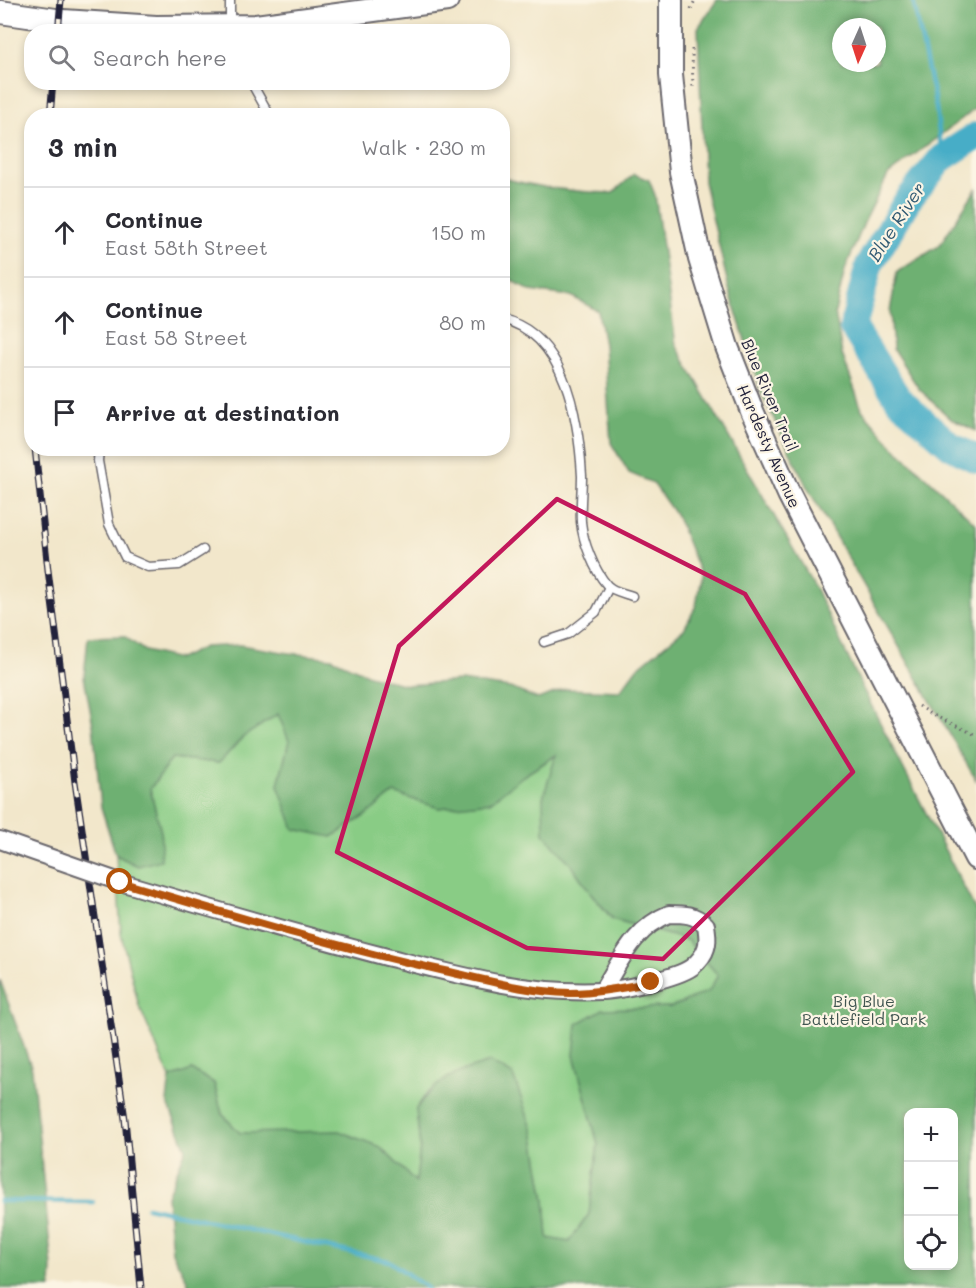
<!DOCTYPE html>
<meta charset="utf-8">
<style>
:root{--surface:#fff;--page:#f2f2f3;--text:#2b2b33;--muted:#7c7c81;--line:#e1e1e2}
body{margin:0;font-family:Mali,sans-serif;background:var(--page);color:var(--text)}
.controls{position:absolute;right:18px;bottom:18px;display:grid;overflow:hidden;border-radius:12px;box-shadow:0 3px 9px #0003}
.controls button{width:54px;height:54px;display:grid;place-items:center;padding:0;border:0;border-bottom:2px solid var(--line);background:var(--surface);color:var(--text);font:30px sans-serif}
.compass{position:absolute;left:832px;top:18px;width:54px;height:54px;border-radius:50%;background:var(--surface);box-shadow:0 3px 9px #0003;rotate:183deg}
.stop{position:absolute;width:18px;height:18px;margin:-14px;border:4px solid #b45309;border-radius:50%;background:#fff}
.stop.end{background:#b45309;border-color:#fff;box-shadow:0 2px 6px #0008}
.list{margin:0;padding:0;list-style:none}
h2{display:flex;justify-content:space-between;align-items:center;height:78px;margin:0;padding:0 24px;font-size:26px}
h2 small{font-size:20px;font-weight:400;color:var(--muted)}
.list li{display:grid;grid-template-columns:39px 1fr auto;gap:18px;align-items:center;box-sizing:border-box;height:90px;padding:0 24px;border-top:2px solid var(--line)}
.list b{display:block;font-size:22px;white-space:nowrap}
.list p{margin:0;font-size:20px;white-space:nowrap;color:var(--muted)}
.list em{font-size:20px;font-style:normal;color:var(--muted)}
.icon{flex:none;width:33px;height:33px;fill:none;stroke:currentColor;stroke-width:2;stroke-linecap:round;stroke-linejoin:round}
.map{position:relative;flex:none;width:976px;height:1288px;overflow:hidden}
.search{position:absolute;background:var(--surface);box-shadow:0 3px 9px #0003;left:24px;top:24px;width:486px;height:66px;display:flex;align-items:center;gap:15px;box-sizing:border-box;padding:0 21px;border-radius:24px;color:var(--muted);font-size:22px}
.panel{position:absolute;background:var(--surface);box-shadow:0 3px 9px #0003;left:24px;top:108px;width:486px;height:348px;border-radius:24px}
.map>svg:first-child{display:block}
.green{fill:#89cc85;stroke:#567760;stroke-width:1.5}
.forest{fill:#6eb072;stroke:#486956;stroke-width:1.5;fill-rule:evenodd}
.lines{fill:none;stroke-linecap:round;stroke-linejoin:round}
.stream{stroke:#47adc7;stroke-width:4.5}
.river{stroke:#47adc7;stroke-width:28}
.service-casing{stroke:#6b676d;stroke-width:11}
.minor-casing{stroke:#6b676d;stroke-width:20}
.secondary-casing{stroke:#6b676d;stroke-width:26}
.path{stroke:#6b676d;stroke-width:3;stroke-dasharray:1.5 4.5;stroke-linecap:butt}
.service{stroke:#fff;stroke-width:8}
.minor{stroke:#fff;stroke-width:16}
.secondary{stroke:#fff;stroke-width:22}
.rail-casing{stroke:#22223b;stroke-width:7}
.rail{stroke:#fcf5e5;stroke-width:4.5;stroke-dasharray:14;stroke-linecap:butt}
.minor-bridge-casing{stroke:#6b676d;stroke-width:20;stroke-linecap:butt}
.minor-bridge{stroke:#fff;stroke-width:16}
.route{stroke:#b45309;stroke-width:8}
.marked{fill:none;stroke:#c2185b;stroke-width:4.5;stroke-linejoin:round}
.labels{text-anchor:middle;stroke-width:4.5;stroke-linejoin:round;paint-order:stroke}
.street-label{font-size:16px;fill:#22223b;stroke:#fcf5e5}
.park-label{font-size:16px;fill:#415551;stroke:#fcf5e5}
.water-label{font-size:18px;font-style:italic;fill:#315a73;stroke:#fcf5e5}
</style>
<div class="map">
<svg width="976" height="1288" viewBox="0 0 976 1288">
<rect width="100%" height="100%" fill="#fcf5e5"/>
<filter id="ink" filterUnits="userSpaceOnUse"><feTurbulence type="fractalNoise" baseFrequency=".0167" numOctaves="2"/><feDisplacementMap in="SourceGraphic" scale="12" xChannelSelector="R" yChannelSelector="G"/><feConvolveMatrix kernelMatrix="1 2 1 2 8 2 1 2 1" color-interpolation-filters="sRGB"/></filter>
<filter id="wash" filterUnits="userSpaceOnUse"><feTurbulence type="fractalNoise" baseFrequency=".008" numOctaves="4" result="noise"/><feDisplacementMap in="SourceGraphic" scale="24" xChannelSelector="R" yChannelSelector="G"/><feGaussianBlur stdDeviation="1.35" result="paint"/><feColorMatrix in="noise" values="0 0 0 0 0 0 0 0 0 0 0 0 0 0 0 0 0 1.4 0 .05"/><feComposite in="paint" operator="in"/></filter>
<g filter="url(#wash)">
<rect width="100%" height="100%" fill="#f2e7cb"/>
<path class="green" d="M279 713 289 741 278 785 332 837 366 815 394 793 439 808 523 776 557 755 543 798 570 863 590 892 612 919 687 940 718 975 709 991 672 1007 603 1009 574 1055 598 1144 589 1214 570 1242 548 1239 545 1200 533 1131 428 1091 416 1109 420 1147 416 1182 380 1147 281 1133H240L222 1114 214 1083 192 1070 170 1078 139 1006 121 934 116 855 138 866 161 832 150 789 172 758 219 763 243 737Z"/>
<g class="forest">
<path d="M717 0H976V108L888 175 864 223 845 270 835 312 842 354 862 410 893 446 976 524V780L807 487 761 392 729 289 704 182 698 28ZM841 27H877V63H841Z"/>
<path d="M634 174 649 180 655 195 676 345 814 585 862 687 976 911V1288H188V1282L172 1252 167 1196 186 1149 167 1101 170 1078 192 1070 214 1083 222 1114 240 1133 339 1131 380 1147 416 1182 420 1147 416 1109C436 1079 456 1072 490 1062L513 1075 533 1131 545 1200 548 1238 569 1242 589 1214 598 1144 574 1055 577 1024 603 1009 672 1007 709 991 718 975 687 940 613 919 590 892 570 863 544 834 543 798 556 755 523 776 490 802 439 808 394 793 366 815 332 837 294 829 278 785 289 741 278 714 243 737 219 763 172 758 150 789 161 832V860L138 866 116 855 101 807 93 725 84 677 88 637 124 636 145 651 179 659 204 647 240 645 289 653 332 658 369 675 406 685 461 681 510 688 538 699 565 689 620 691 637 668 684 629 696 606 701 576 677 517 653 483 629 473 611 443 604 345 598 311 571 296 530 291 503 275V178C539 188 575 192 613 193ZM908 1112H954V1266H908Z"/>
<path d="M976 189V431L951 419 919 389 893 349 890 311 897 272 939 246Z"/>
<path d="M0 980 32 1069 52 1267 51 1288H0Z"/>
</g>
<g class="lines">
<g class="stream">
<path d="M913 0 936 107 942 158"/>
<path d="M0 1201 93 1202"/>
<path d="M147 1207 389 1261 427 1288"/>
</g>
<path class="river" d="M976 136 942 158 907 201 869 265 853 327 899 400 951 446 976 459"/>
</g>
</g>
<g filter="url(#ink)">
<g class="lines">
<g class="service-casing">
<g id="service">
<path d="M230 0V25"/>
<path d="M251 82 270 116"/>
<path d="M502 319C566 334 579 421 582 476 582 491 580 507 581 522 583 542 594 570 607 585 612 591 624 593 632 596"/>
<path d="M99 448 98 461 109 524 125 557 148 567 179 565 203 550"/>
<path d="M544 642 568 634 596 612 609 587"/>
</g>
</g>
<g class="minor-casing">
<g id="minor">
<path d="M0 840 60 861"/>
<path d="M120 882C208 908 295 933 383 956 454 974 527 995 602 991"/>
<path d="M669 914C685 914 694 914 706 925 707 933 709 940 706 948 704 955 698 962 692 967 677 978 621 990 602 991 621 961 634 928 669 914Z"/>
</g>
</g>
<g class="secondary-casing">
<g id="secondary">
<path d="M671 0V75L681 172 700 259 727 347 752 411 789 494 976 858"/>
<path d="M0 12 63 21 156 27 256 26 447 0"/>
</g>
</g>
<g class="path">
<path d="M691 9 695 0"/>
<path d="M692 49 693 90"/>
<path d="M919 706 933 715 976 735"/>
</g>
<use href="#service" class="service"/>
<use href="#minor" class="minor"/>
<use href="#secondary" class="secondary"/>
<g class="rail-casing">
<g id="rail">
<path d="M58 32 61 0"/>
<path d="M50 116 53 82"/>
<path d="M35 448 48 570 75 782 125 1119 141 1288"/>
</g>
</g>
<use href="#rail" class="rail"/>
<g class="minor-bridge-casing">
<path id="minor-bridge" d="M60 861 120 882"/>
</g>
<use href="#minor-bridge" class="minor-bridge"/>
</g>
</g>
<g class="lines" filter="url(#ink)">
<path class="route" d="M120 882C228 914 335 947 445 971 486 980 527 992 570 993 597 993 624 988 651 982"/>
</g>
<path class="marked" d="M557 499 745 594 853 772 663 959 527 948 337 852 399 646Z"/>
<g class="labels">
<g class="street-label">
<text transform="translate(770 395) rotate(67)" y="6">Blue River Trail</text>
<text transform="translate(769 446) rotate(66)" y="6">Hardesty Avenue</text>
</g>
<g class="park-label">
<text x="864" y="1007">Big Blue<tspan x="864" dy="18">Battlefield Park</tspan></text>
</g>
<g class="water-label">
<text transform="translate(897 222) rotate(-57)" y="6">Blue River</text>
</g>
</g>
</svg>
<div class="controls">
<button>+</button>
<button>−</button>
<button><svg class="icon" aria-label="locate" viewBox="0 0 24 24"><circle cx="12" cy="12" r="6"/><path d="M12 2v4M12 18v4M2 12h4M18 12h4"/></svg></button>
</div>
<svg class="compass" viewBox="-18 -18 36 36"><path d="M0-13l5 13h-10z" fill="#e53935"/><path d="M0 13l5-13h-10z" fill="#7c7c81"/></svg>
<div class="stop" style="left:120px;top:882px"></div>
<div class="stop end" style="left:651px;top:982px"></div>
<div class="search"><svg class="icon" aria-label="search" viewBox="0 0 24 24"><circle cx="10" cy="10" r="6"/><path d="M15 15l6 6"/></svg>Search here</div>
<section class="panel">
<h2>3 min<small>Walk · 230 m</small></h2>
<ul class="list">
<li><svg class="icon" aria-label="ahead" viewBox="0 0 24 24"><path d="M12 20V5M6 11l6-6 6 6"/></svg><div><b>Continue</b><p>East 58th Street</p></div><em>150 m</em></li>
<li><svg class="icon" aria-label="ahead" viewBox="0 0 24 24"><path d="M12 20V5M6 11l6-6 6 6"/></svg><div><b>Continue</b><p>East 58 Street</p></div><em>80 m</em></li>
<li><svg class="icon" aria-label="arrive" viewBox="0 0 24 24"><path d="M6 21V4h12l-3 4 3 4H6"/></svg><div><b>Arrive at destination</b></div></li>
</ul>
</section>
</div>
